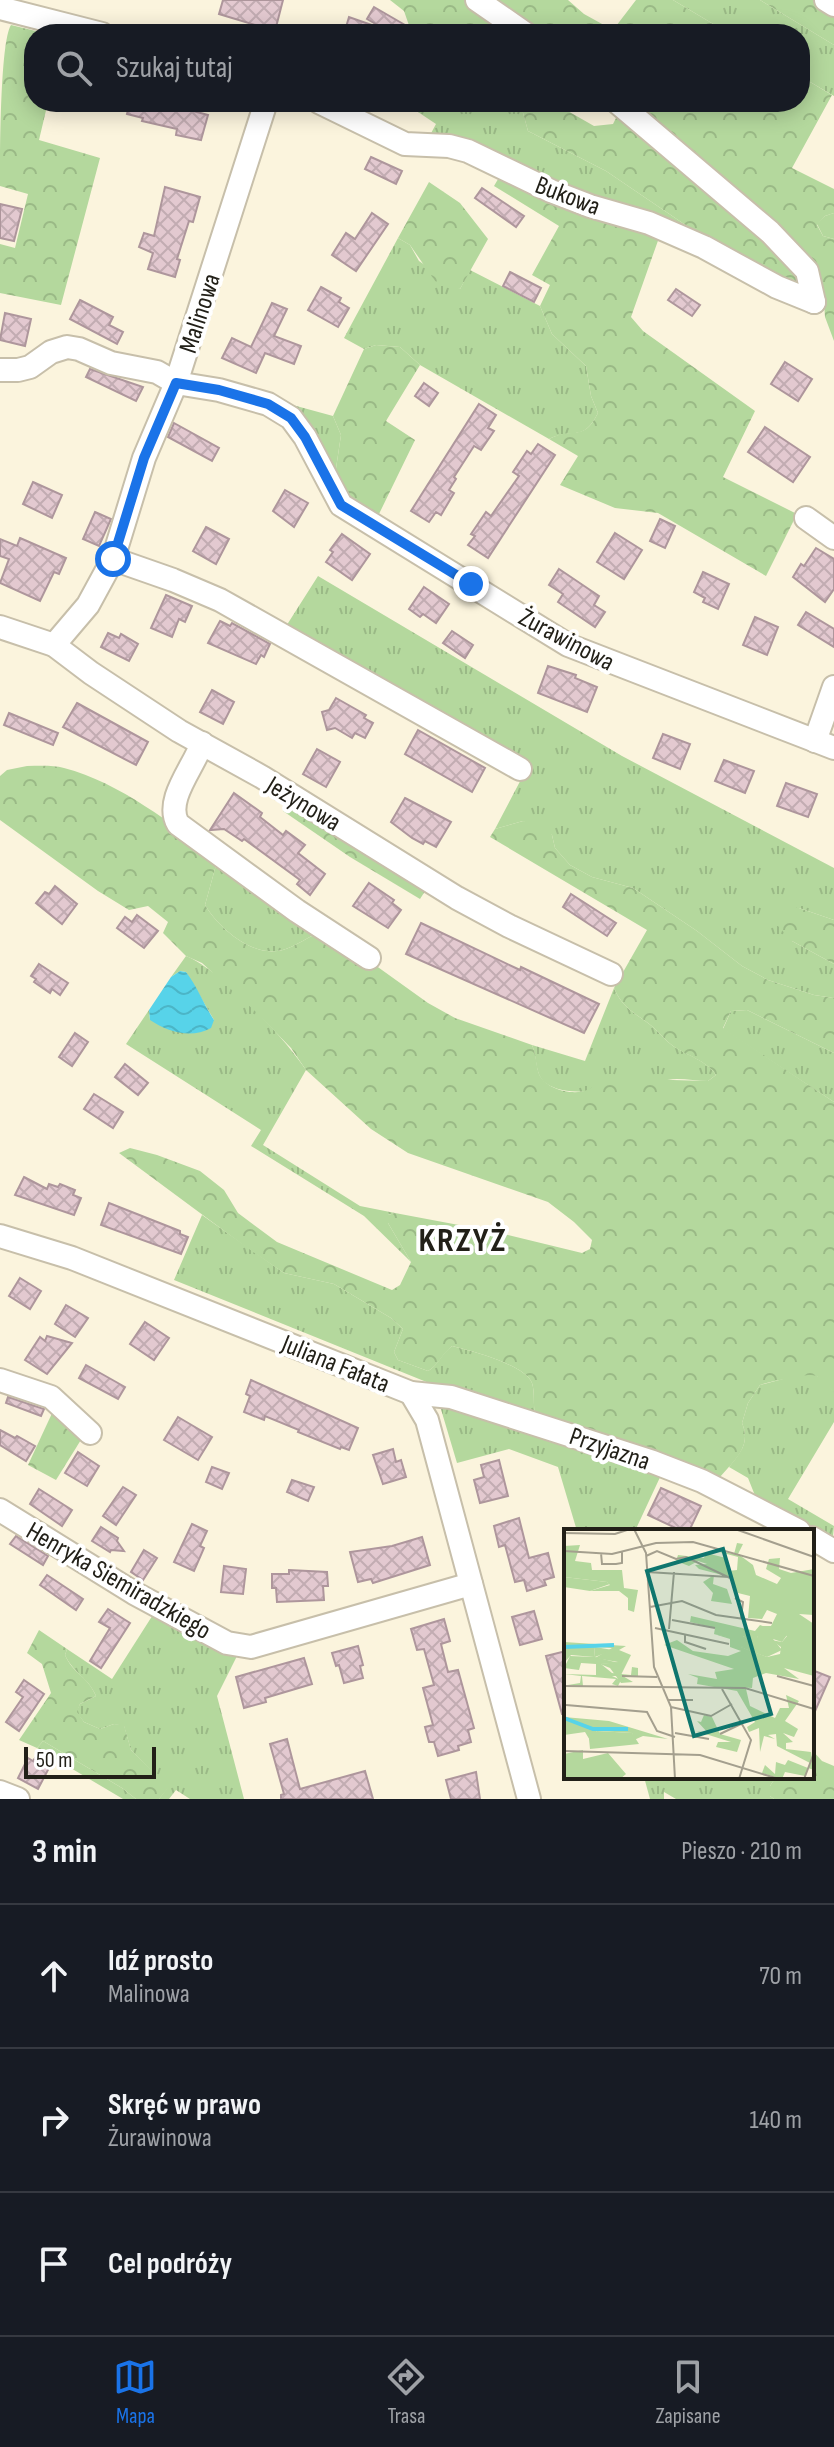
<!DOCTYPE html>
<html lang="pl">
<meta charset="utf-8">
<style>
:root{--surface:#171b24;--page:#242831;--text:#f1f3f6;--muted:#9ea1a6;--line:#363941;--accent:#1a73e8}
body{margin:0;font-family:"Sofia Sans Condensed",sans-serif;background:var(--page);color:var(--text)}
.scale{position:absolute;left:24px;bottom:20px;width:132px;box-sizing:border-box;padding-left:8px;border:4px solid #222018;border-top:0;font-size:22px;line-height:28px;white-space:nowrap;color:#222018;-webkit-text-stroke:6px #fff;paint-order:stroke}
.stop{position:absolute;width:24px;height:24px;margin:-18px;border:6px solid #1a73e8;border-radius:50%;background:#fff}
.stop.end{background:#1a73e8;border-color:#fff;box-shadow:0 2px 8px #0008}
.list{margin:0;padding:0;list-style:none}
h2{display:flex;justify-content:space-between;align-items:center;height:104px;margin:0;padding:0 32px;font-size:34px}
h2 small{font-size:26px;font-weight:400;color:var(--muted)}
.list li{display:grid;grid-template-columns:52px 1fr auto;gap:24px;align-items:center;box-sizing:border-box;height:144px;padding:0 32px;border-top:2px solid var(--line)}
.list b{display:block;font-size:30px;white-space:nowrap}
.list p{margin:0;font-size:26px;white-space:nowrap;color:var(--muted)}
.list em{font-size:26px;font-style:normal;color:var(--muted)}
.icon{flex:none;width:44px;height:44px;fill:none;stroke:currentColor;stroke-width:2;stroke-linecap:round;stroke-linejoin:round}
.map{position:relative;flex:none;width:834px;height:1799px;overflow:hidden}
.search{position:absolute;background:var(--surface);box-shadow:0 4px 20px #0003;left:24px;right:24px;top:24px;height:88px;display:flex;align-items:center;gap:20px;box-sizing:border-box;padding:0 28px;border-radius:32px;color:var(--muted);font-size:30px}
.sheet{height:536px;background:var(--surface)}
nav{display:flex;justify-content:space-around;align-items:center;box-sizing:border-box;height:112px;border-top:2px solid var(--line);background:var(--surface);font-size:22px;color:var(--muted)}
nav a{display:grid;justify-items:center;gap:4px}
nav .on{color:var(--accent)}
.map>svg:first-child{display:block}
.grass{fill:url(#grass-tufts)}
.forest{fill:url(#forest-crowns)}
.water{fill:url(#water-waves)}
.building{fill:url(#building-cross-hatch);stroke:#ae969c;stroke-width:2}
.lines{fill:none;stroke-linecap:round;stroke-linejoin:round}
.minor-casing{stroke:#c7bfaa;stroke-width:26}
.minor{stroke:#fff;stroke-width:22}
.route{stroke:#1a73e8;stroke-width:10}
.labels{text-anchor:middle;stroke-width:8;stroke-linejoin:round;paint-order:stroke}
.street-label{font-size:26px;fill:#222018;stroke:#fff}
.district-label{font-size:34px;font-weight:bold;letter-spacing:2px;fill:#222018;stroke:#fff}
.inset-river{fill:none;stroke:#57d3e9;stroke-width:4}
.inset-road{fill:none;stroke:#a49f8e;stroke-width:2}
.view{fill:#0f766e;fill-opacity:0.15;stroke:#0f766e;stroke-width:4}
.inset-edge{fill:none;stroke:#222018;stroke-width:4}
</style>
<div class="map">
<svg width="834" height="1799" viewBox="0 0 834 1799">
<defs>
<pattern id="grass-tufts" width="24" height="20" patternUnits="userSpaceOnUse" patternTransform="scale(2)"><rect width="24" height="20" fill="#b4d89d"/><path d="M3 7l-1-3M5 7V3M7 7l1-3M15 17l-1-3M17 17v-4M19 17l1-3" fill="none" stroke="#9ab986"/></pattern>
<pattern id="forest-crowns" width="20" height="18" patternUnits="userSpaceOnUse" patternTransform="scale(2)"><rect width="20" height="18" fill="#b4d89d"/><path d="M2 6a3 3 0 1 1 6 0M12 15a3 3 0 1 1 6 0" fill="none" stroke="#9ab986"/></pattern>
<pattern id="water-waves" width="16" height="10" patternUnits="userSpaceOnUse" patternTransform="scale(2)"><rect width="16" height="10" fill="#57d3e9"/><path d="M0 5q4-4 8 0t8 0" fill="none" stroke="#4bb5c7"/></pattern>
<pattern id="building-cross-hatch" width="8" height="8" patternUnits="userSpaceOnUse" patternTransform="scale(2)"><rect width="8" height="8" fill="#e3c9d0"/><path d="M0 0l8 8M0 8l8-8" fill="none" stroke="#c2acb2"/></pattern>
</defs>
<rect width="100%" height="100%" fill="#fbf4dd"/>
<g class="grass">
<path d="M673 0H760L834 45V96L800 76V34H730Z"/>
<path d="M403 102H520L528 131 606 171 712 243 429 137 436 124Z"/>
<path d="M834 213V239L823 236 817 224 825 216Z"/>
<path d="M398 238 410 245 419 261 460 289 470 270 540 306 552 334 586 366 591 396 598 413C583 443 573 427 549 439L420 365 400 347 376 345 364 349 344 338Z"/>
<path d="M278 401 333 416 341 435 335 475Z"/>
<path d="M318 576 622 756 834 868V920L799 908 792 941 834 964V998L814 995 768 980 742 966 697 931 633 888 592 877 570 865 555 848 552 835 523 821 495 829 527 768 283 631Z"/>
<path d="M218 858 318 933C306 938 290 950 277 951 250 955 218 927 205 905Z"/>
<path d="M186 956C221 970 284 1037 306 1070L263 1145 360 1206 395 1213 388 1215V1223L411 1262 364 1216 251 1146 261 1130 126 1044 149 1010 150 1020H214L186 972 180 971 171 977Z"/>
<path d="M614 988C623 1010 638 1014 654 1028 661 1034 666 1041 673 1046 688 1056 706 1060 716 1075L708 1081C698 1081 687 1079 677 1079 643 1081 576 1103 547 1084 534 1076 538 1058 532 1045L585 1061Z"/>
<path d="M747 1010 834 1053V1102L723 1029 731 1011Z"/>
<path d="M202 1215 284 1273 334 1284 391 1318 403 1329 394 1352 398 1360 428 1371C438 1366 441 1354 452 1346 469 1350 526 1365 532 1383 535 1392 533 1405 535 1414L427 1388 429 1383 174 1280Z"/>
<path d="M802 1374H812L824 1379 834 1393V1422L788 1499 834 1526 833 1536 816 1532 756 1498 748 1478 729 1467C741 1452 750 1442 742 1423L748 1403 760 1385Z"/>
<path d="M449 1405 662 1473 635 1531H577L558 1467 509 1449 457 1463 440 1406Z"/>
<path d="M156 1610 238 1654 217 1696 244 1799H190L176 1790 169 1799H159L168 1787 131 1750 124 1726 114 1724 100 1729 84 1722 76 1712 80 1704 96 1696C88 1677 73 1673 65 1655L67 1649 112 1679Z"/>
<path d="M43 1741 122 1788 136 1799H123L37 1748Z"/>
<path d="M644 1777H776L770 1786V1796L774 1799H676L664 1792V1799H650Z"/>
</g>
<g class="forest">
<path d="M390 0H568L584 14 613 30 636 0H673L730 34H412L404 11Z"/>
<path d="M760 0H814L834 13V45Z"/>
<path d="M11 25 48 34H34V102H48L39 140 100 158 61 305 0 293V244L15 248 28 194 0 186C0 156 0 42 11 25Z"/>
<path d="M800 76 832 95 792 168 834 189V213L825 216 817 225 823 236 834 239V341L825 317 824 303 712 243 606 171 528 131 520 102H552L594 126 613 124 624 102H800Z"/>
<path d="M501 174 660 235 631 317 643 331 755 411 723 477 797 514 766 576 658 513 615 508 560 485 578 456 549 439C573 426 583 443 598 413L591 396 586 366 552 334 540 306 550 285 532 275 559 226 494 186Z"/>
<path d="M429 182 460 203 488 239 460 289 435 281 410 245 398 238Z"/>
<path d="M376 345 400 347 420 365 386 421 415 440 379 514 347 496 335 475 341 435 333 416 364 349Z"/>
<path d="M27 766C39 766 53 765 64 768 121 783 171 824 218 858L205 905C218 927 250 955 277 951 290 950 306 938 318 933L371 970 375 965 428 1003 455 1018 532 1045C537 1056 536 1069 540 1076 547 1089 573 1096 587 1090 592 1089 598 1081 602 1078L708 1081 716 1075C706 1060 687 1056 673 1046 666 1041 661 1034 654 1028 638 1014 623 1010 614 988L647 930 490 837 495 829 523 821 542 824 552 835 555 848 570 865 592 877 633 888 697 931 742 966 768 980 814 995 834 998V1053L747 1010 731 1011 723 1028 834 1102V1393C817 1374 818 1372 792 1378 781 1380 771 1381 760 1385L748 1403 742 1423C752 1446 735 1460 720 1477H712L535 1414C533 1405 535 1392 532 1383 526 1365 469 1350 452 1346 442 1354 438 1366 428 1371L398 1360 394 1352 403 1329 391 1318 334 1284 284 1273 246 1247 119 1153 130 1148 157 1155 200 1171 224 1190 238 1213 277 1242 392 1290 400 1285 411 1262 388 1223V1215L395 1213 496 1232 582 1253 590 1249 592 1240 574 1222 548 1202 408 1153 371 1129 306 1070 291 1048 257 1013 202 963 186 956 163 933 168 922 148 906 129 910 98 891 0 820V776L7 770Z"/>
<path d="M291 801 427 888 420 899 350 857 283 811Z"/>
<path d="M786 908H799L834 920V964L792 941 777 925Z"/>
<path d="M54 1409 84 1435 56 1480 28 1465Z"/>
<path d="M39 1630 67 1649 65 1655C73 1674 87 1675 96 1696L80 1704 77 1712 84 1722 100 1729 114 1724 124 1725 131 1750 169 1787 159 1799H136L122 1788 43 1741 37 1748 19 1740 51 1693 42 1664 27 1653Z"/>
<path d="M812 1750 822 1761 834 1766V1799H774L770 1796V1786L776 1777H812Z"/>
</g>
<path class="water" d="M180 971 186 972C197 986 204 1005 214 1020L211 1028C191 1039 168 1032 150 1020L149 1010 171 977Z"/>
<g class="building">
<path d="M223 0H283L275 31 219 14Z"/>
<path d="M374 7 405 25 399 34H344L349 17 386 30 367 19Z"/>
<path d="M130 102H160L208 115 201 140 176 135 177 129 142 121 143 118 127 114Z"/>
<path d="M371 157 402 171 396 184 365 169Z"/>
<path d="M165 187 200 197 193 222 189 221 177 259 180 260 175 277 148 269 153 253 139 247 144 233 154 236Z"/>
<path d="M482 188 524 216 516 227 475 198Z"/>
<path d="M0 204 22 209 14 241 0 238Z"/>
<path d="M372 213 388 224 356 271 332 255 346 233 355 239Z"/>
<path d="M510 272 541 288 534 302 503 286Z"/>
<path d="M321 287 341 298 339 302 349 308 338 327 308 310Z"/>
<path d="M676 289 700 305 692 316 668 300Z"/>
<path d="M80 300 113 317 109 325 123 332 117 344 70 319Z"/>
<path d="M272 303 287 309 274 336 301 346 294 364 265 353 256 373 222 358 232 338 251 347Z"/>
<path d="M5 313 31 319 25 346 0 340Z"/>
<path d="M785 362 812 379 798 401 771 384Z"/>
<path d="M90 369 143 387 136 401 86 377Z"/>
<path d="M424 383 438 393 429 406 415 396Z"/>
<path d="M479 404 496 415 488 428 494 431 481 450 474 446 454 477 456 479 449 490 454 493 441 515 436 512 429 522 411 511Z"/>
<path d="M174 423 219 448 212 461 168 437Z"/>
<path d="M765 427 810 457 793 482 748 452Z"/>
<path d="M538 444 555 455 488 558 468 545 475 536 471 534 486 512 491 516 519 476 513 472 527 451 531 454Z"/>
<path d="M33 482 62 495 52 518 23 504Z"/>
<path d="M285 490 308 503 294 527 273 511Z"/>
<path d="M95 512 111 519 99 546 83 539Z"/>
<path d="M660 519 675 526 665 548 650 541Z"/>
<path d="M206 527 229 539 216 564 193 551Z"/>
<path d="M615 533 642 550 624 579 597 562Z"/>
<path d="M342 534 370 554 352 580 326 562 333 552 330 550Z"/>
<path d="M20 538 66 558 59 574 54 572 40 601 0 583 9 559 0 556V539L17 546Z"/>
<path d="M816 548 834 559V589L825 602 793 577 801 564 804 566Z"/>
<path d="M559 569 599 596 594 605 605 612 595 627 558 602 563 594 549 585Z"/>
<path d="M703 572 729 584 718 609 703 602 705 598 694 592Z"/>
<path d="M424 587 449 604 436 623 423 614 420 617 409 609Z"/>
<path d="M166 595 192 606 185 622 179 619 172 637 151 628Z"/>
<path d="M806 612 834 629V647L798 625Z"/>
<path d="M755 617 778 627 767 655 743 645Z"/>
<path d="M220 621 230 626 232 623 270 644 264 657 261 655 256 664 208 643Z"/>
<path d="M452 631 473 645 465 658 443 643Z"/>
<path d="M108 633 119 638 121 634 138 644 129 661 101 647Z"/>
<path d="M548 666 576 675 575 678 597 687 587 712 538 693Z"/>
<path d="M212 690 234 702 223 724 200 712Z"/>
<path d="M336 698 366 715 364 718 373 723 365 738 355 733 352 738 335 728 327 730 322 712 329 710Z"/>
<path d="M77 703 148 742 136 765 63 727Z"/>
<path d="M9 713 58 733 53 745 4 725Z"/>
<path d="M418 730 485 768 472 792 405 754Z"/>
<path d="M663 734 690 744 680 769 653 758Z"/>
<path d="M317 749 340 762 326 787 303 774Z"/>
<path d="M724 760 754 771 745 793 715 781Z"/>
<path d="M786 783 817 794 808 817 777 806Z"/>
<path d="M234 793 262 813 260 817 283 835 286 831 305 845 298 853 325 874 310 895 297 884 300 880 244 839 242 841 224 829 210 830Z"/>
<path d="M405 798 451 822 436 847 425 841 423 844 412 838 391 822Z"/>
<path d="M369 883 394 900 392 903 401 910 388 928 353 906Z"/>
<path d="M55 886 77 904 62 924 36 903 45 892 49 894Z"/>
<path d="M571 894 616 923 607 936 563 907Z"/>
<path d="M137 915 158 931 144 948 117 928 125 917 132 922Z"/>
<path d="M421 923 520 970 521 967 599 1004 584 1033 406 954Z"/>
<path d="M39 964 68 983 60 995 52 989 50 993 34 982 36 979 31 976Z"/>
<path d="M75 1033 88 1042 72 1066 59 1057Z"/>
<path d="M125 1064 148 1083 138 1095 115 1077Z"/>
<path d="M94 1094 123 1112 113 1128 84 1109Z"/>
<path d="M24 1177 47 1189 49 1184 58 1187 60 1184 75 1190 73 1195 81 1198 74 1215 15 1195Z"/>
<path d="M109 1203 180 1231V1234L188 1237 181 1254 101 1225Z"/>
<path d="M20 1278 41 1291 30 1309 9 1296Z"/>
<path d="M66 1305 88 1318 75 1337 55 1324Z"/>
<path d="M145 1322 169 1338 154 1360 130 1344Z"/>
<path d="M47 1336 72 1343 47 1374 25 1360 40 1337 45 1341Z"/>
<path d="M86 1365 125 1387 118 1399 79 1378Z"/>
<path d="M251 1380 358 1428 349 1450 341 1447 340 1449 298 1432 299 1430 265 1416 264 1420 244 1412 250 1396 246 1394Z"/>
<path d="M8 1397 44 1409 41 1416 6 1403Z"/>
<path d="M178 1417 212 1437 198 1460 164 1440Z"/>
<path d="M0 1430 15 1438 17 1436 35 1446 26 1461 0 1445Z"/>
<path d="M393 1449 396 1462 401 1460 406 1477 383 1484 373 1455Z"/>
<path d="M78 1452 99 1466 87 1486 65 1473Z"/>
<path d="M499 1460 508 1496 480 1503 474 1480 484 1477 481 1465Z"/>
<path d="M212 1467 229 1473 222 1489 206 1482Z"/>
<path d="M292 1480 314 1487 308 1501 287 1492Z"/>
<path d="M123 1487 136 1495 116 1525 103 1516Z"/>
<path d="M661 1488 701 1506 689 1531H682L648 1515Z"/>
<path d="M39 1489 72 1510 62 1526 30 1504Z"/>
<path d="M519 1518 529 1558 548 1553 554 1577 544 1580 546 1585 527 1591 524 1580 515 1582 505 1545 499 1547 494 1526Z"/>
<path d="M192 1524 207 1531 200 1546 204 1548 194 1571 174 1562Z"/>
<path d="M101 1527 118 1538 117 1541 124 1551 111 1550 110 1552 92 1541Z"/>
<path d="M16 1536 48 1556 43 1565 10 1544Z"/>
<path d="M422 1537 430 1565 373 1583 371 1579 358 1582 350 1552 392 1546Z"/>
<path d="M144 1550 157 1558 143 1580 131 1572Z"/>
<path d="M224 1566 246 1569 243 1594 221 1592Z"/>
<path d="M289 1570 327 1572 328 1586H323L324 1600 277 1602 276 1588H272V1574H289Z"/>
<path d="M47 1575 83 1599 76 1610 40 1585Z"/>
<path d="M108 1609 130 1623 101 1668 90 1661 110 1628 99 1622Z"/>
<path d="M534 1611 542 1639 520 1645 512 1617Z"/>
<path d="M444 1619 450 1641 441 1644 448 1672 458 1670 474 1728 468 1730 471 1742 458 1746 459 1750 438 1756 434 1742H429L425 1727 433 1725 423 1688 434 1685 424 1649 417 1650 411 1629Z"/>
<path d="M358 1646 363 1665 360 1666 363 1678 344 1683 339 1665 336 1666 332 1653Z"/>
<path d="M566 1651V1714H562L546 1656Z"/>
<path d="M304 1658 312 1684 265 1698 266 1702 244 1708 236 1677Z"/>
<path d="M812 1670 830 1677 812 1718Z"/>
<path d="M24 1680 44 1694 19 1731 6 1722 23 1697 16 1692Z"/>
<path d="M287 1739 300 1789 365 1771 373 1799H281V1795L284 1794 270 1744Z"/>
<path d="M28 1758 33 1761 35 1758 50 1766 38 1789 18 1778Z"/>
<path d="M476 1772 480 1799H451L446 1780Z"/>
</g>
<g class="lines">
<g class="minor-casing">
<g id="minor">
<path d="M477 0 526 34"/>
<path d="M826 0 834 5"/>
<path d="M0 8 102 34"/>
<path d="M319 102 405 144 449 146 468 151 551 191 590 206 649 223 704 247 777 287 814 302"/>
<path d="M617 102 770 232 807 271 814 302"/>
<path d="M0 370H18L30 367 51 352 67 347 79 349 111 363 157 372 176 383 219 390 268 404 291 418 305 437 341 505 568 645 834 748"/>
<path d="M806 518 834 538"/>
<path d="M113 559 173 580 220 600 520 769"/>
<path d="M0 627 54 645 91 673 179 731 262 777 457 898 509 926 611 974"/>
<path d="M54 645 88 605 113 559 144 458 176 383 266 102"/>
<path d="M815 741 834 687"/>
<path d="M202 743C194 767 164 800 178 824L297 911 369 958"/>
<path d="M0 1236 72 1258 411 1393 451 1397 653 1462 702 1481 799 1531"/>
<path d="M0 1380 51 1397 90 1433"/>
<path d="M411 1393 427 1420 529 1799"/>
<path d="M0 1510 134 1593 227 1643 251 1647 471 1584"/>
<path d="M812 1538 834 1551"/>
<path d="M0 1792 18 1799"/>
</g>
</g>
<use href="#minor" class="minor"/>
</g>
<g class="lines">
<path class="route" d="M113 559 144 458 176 383 219 390 268 404 291 418 305 437 341 505 471 584"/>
</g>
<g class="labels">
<g class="street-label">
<text transform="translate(568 195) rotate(21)" y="9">Bukowa</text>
<text transform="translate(199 313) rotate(-72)" y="9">Malinowa</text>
<text transform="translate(567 639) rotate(28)" y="9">Żurawinowa</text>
<text transform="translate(304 803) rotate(31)" y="9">Jeżynowa</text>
<text transform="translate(336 1363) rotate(22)" y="9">Juliana Fałata</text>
<text transform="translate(610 1448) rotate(19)" y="9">Przyjazna</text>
<text transform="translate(119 1580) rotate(30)" y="9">Henryka Siemiradzkiego</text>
</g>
<g class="district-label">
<text x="463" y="1251">KRZYŻ</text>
</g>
</g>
<g transform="translate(564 1529)">
<rect width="250" height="250" fill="#fbf4dd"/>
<path d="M16 16 11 32 27 34 28 41H58L60 59 74 61 70 83 64 81V69L55 62H26L46 56 43 53 0 48V17ZM127 87 191 102 196 96 223 106 218 113 209 110 218 121 203 128 176 118 190 114 194 107H179L187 111 179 112 150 105 151 99 126 93ZM31 118 49 121 31 128 55 134 37 135 48 144 67 146 68 138 74 139V147H48L57 151 54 157 48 155 52 150 18 147 19 157 4 156 16 154 17 147 0 145 32 146V135L17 134 15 141 0 139 6 127 30 128ZM134 148 182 160 186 177 211 189 216 179H225L222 166 235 172 221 192 234 200 230 208 219 204 229 213 222 214V220L247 223 250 241 244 239 241 247 221 243 218 250 198 244 201 236 211 245 212 233 221 236 224 231 244 239 246 234 213 217 212 205 204 206 211 210 200 207 196 223 195 199 185 203 183 198 191 193 173 162 133 155ZM140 186 148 188 156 205 177 211 173 223 152 218 154 213H167L132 202 144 204 133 192 137 193ZM33 202 68 204 75 215 26 220 25 210Z" fill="#b4d89d"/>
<path d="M173 14 179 15 174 25 189 36 192 46 213 55 217 49 202 40 205 30 216 29 215 40 227 44 250 40V86L235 85 250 95V147L220 139 235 150 202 144 189 149 188 159 155 157 124 145 153 150 151 143 170 140 100 116 113 111 129 122 164 127 177 122 166 118V110L150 105 187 112 179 107 184 105 194 107 191 117 177 118 203 128 216 125 217 118 207 111 218 113 223 107 196 97H207L213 85 203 81 198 90 184 89 186 67 174 64 166 48 135 40 131 36 143 35 134 32 125 37 112 32 114 26 140 29 142 24 162 29 164 42 173 41 174 28 148 21 170 25ZM150 46 149 55 163 60 168 75 147 72 149 64 139 53ZM0 48 43 53 46 55 26 62 0 58ZM0 113 62 117 55 121 67 126 57 146 69 153 57 154 46 139 36 135 54 133 31 129 48 119 31 118 30 128 7 126 0 134ZM0 188 45 192 104 210 79 207 70 211 68 204 33 202 27 213 21 203 0 206ZM19 221V230L44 224 62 245 56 250H0V225Z" fill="#b4d89d"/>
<path class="inset-river" d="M0 118 50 116M0 189 29 200H64"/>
<path class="inset-road" d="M70 0 82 24 90 138 107 178 111 250M171 0 250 28M0 4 51 5 66 0M0 22 48 25 92 14 129 13 250 47M37 24 38 35H52L58 34V23M82 27 93 22 112 30 122 28 166 49M83 43 165 48M171 69 179 73 177 89M86 78 118 72 152 86 208 94M108 91 151 99M91 99 165 115M105 100 110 43M121 105V113L142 120M58 147 93 148M213 147 250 157M0 157 181 159 250 180M158 160 187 211 175 250M104 171H129M2 176 83 183 93 202 111 208M107 178 147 187 168 175M111 204 145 210M156 205 179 194M0 222 136 226 215 250M240 250 250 224"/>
<path class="view" d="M159 20 207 185 130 207 83 42Z"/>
<rect width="250" height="250" class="inset-edge"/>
</g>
</svg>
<div class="scale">50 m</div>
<div class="stop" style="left:113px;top:559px"></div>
<div class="stop end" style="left:471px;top:584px"></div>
<div class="search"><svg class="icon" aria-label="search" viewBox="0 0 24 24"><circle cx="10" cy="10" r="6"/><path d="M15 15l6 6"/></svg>Szukaj tutaj</div>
</div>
<section class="sheet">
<h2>3 min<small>Pieszo · 210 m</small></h2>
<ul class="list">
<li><svg class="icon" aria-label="ahead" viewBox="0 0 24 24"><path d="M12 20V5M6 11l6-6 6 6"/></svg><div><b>Idź prosto</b><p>Malinowa</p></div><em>70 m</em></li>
<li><svg class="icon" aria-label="right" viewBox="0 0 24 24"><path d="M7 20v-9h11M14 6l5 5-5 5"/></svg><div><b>Skręć w prawo</b><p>Żurawinowa</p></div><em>140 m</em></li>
<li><svg class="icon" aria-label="arrive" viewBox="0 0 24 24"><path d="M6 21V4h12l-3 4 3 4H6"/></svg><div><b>Cel podróży</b></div></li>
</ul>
</section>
<nav>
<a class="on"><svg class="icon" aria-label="map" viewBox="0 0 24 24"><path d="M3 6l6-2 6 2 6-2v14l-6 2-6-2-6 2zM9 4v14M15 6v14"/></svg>Mapa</a>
<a><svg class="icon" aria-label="directions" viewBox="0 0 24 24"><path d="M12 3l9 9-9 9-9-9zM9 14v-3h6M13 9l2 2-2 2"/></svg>Trasa</a>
<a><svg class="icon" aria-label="saved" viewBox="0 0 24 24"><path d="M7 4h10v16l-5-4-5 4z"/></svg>Zapisane</a>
</nav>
